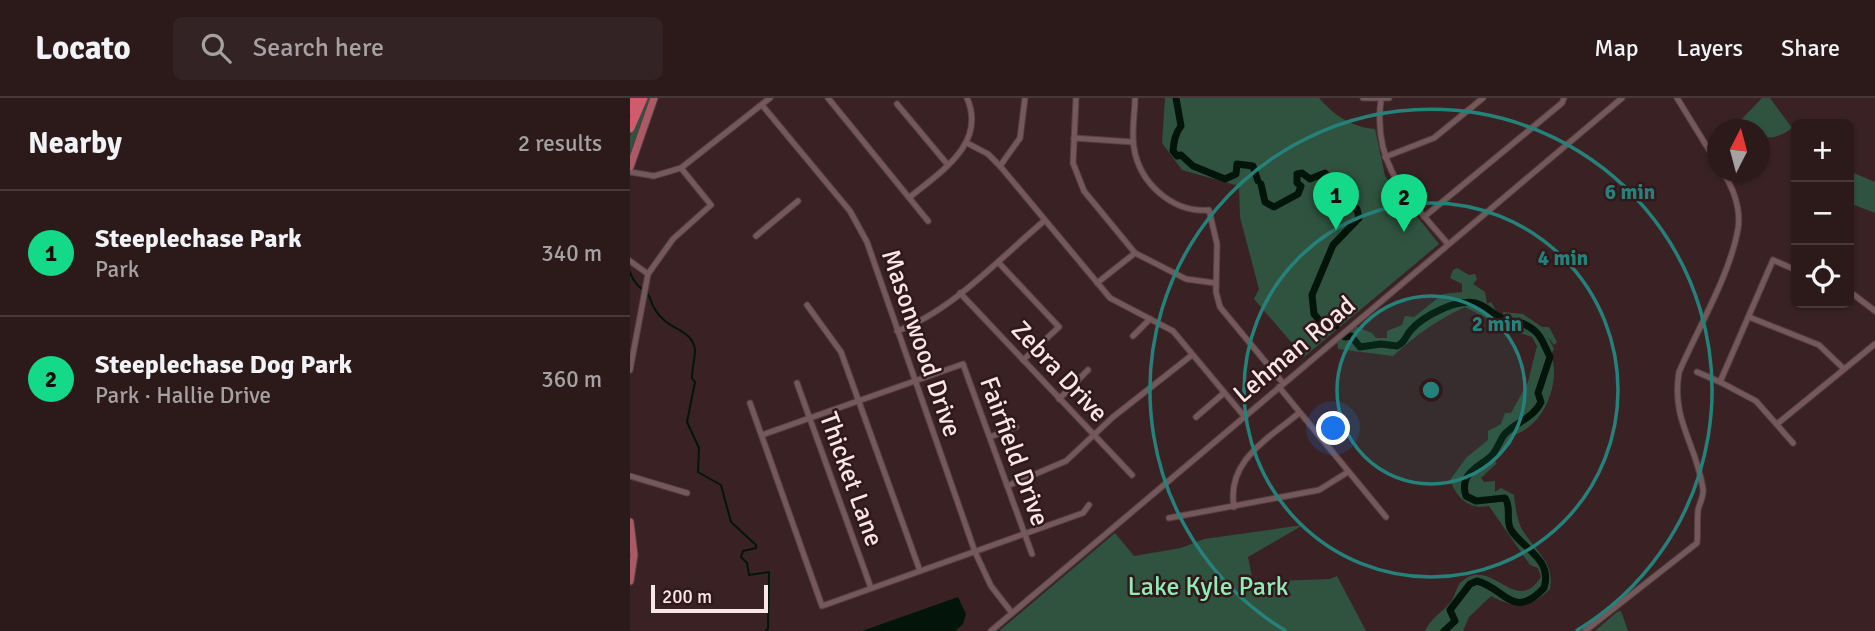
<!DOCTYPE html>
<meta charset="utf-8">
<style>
:root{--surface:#2c1a1b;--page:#342324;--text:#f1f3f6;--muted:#a6a1a3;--line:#48383a;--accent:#14d989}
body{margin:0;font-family:Signika,sans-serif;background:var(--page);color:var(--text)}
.controls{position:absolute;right:21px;top:21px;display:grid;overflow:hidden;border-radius:10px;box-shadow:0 2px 5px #0004}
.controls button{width:63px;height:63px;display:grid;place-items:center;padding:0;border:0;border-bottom:2px solid var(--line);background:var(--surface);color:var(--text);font:35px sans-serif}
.compass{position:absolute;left:1077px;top:21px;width:63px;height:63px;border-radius:50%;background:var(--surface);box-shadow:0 2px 5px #0004;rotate:6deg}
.scale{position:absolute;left:21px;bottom:18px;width:117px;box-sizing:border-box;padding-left:7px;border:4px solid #f9e7e8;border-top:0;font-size:19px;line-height:24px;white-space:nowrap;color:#f9e7e8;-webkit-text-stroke:5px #30181b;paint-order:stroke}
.you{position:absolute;left:704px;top:331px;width:24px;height:24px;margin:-18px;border:5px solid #fff;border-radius:50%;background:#1a73e8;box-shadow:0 0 0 10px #1a73e833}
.badge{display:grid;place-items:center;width:46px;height:46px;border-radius:50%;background:var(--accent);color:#111;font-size:23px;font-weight:700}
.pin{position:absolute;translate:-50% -58px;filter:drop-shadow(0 2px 4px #0008)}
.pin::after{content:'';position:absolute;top:37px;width:24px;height:21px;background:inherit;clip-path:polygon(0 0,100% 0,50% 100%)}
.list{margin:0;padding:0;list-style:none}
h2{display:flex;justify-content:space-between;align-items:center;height:91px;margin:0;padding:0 28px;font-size:30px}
h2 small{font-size:23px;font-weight:400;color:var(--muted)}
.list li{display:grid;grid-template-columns:46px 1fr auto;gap:21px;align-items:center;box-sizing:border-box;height:126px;padding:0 28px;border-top:2px solid var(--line)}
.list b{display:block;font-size:26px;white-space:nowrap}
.list p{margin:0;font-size:23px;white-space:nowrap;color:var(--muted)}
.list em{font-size:23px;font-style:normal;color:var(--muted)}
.icon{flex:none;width:38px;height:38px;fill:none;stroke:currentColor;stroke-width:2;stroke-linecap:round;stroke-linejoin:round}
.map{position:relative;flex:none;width:1245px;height:533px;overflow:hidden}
header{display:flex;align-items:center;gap:42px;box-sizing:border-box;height:98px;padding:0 35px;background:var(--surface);border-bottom:2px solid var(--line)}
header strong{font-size:33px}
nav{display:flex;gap:38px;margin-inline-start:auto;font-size:24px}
.search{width:490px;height:63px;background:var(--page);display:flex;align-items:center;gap:18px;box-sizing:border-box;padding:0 24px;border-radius:10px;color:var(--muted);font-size:26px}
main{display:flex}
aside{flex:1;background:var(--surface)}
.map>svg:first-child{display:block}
.green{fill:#30533f}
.water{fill:#03150a}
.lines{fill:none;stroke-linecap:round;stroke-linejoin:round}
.stream{stroke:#03150a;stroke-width:2}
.river{stroke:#03150a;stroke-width:7}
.minor-casing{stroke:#554042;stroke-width:7}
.major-casing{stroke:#554042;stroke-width:9}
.highway-casing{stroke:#554042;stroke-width:10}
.minor{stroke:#75585a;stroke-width:5}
.major{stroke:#ab5a65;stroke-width:7}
.highway{stroke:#cf5c6c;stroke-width:9}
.ring{fill:none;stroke:#26817a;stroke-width:3.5}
.labels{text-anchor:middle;stroke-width:5;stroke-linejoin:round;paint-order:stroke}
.street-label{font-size:26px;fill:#f9e7e8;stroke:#30181b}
.park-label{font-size:26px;fill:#90ebb7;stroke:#30181b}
.centre{fill:#26817a;stroke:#30181b;stroke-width:3.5}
.ring-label{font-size:21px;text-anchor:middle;font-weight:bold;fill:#26817a;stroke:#30181b;stroke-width:5;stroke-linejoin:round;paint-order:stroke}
</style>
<header>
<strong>Locato</strong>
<div class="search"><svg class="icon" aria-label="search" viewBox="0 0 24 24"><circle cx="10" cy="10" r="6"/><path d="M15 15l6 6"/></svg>Search here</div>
<nav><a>Map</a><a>Layers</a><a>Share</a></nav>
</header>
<main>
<aside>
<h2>Nearby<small>2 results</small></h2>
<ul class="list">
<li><span class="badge">1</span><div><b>Steeplechase Park</b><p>Park</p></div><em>340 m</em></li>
<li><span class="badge">2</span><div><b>Steeplechase Dog Park</b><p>Park · Hallie Drive</p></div><em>360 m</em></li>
</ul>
</aside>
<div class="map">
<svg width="1245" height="533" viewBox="0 0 1245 533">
<rect width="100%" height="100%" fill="#3a2224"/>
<g class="green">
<path d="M15 0H21L0 55V38Z"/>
<path d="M535 0H689C705 18 721 29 745 31L755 78 809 146 674 259 624 201 629 191 610 119 609 88 552 72 532 45Z"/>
<path d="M1132 0H1140L1162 30C1152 38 1142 41 1130 39L1129 32 1113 31 1107 26Z"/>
<path d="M1219 73 1245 84V115L1219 105Z"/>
<path d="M827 170 839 177 845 176 847 181 843 186 855 194 857 206 861 204 868 216 874 219 873 214 893 216 912 229H919L927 244 924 247 918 239 924 251 921 256C931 284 915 327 884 337L881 346 868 357 863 354 860 359 867 365 851 380 854 384 865 383V394L871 390 884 397C885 406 887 424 893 433 905 453 925 464 920 491 901 510 885 511 861 498L839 519 833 533H795C800 521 811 515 820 505 825 499 826 490 830 485 861 455 885 520 911 479L908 470 900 467 859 408C839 412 827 400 820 382L837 359 858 342V333L871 326 875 315H881L898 284 907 248 902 239 876 230 835 209C808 221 785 238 763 258L708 251 707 240 722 227 742 235 746 240H757V233L772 227 775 218 784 219 813 196 832 194V186L820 180 823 172Z"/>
<path d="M673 427 618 459 623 484 700 481 707 478 736 533H369L485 435 504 458 551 450 574 441Z"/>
<path d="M991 513 998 533H965L987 514Z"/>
</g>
<path class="water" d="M328 499 336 516 333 526 325 533H232Z"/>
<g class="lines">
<path class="stream" d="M0 174C5 190 16 191 20 200 23 209 26 215 34 222 46 233 63 234 65 252 65 260 62 271 62 280L65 284 57 324 69 350 68 374 91 387 101 424 126 447V450L113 453 111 459 117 465 119 477 139 474 138 531 135 533"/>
<g class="river">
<path d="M546 0 551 28C545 36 544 43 543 53L547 58 551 57 563 68 595 81 606 76 607 66 623 68 628 83"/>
<path d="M631 86 635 104 644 109 668 96 671 88 667 85V76L672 75 680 81 695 75 715 105 727 111 729 120 703 147 682 197 684 216 690 223 706 228"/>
<path d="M715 239 721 238 730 249 751 246 767 248C776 244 775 238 781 232 793 218 826 201 845 205 857 208 862 216 873 221 880 225 888 223 894 226 911 234 912 243 920 259L908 295 911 304C903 321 885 324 874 337 869 344 866 355 859 360 846 370 829 377 836 398L846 403 875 400C882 410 875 422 881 432 894 452 923 461 914 490 883 523 875 490 847 483L840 486 820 512 825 523 814 533"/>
</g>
<g class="minor-casing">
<g id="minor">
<path d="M198 0 298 123"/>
<path d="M446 0 443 65 454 93 505 155 556 181 585 185"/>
<path d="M505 0C505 16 501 34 504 50 510 86 543 115 579 112L587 146 586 194 590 209 653 285"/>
<path d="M733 0H759"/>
<path d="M1047 0 1087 65"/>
<path d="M751 2C742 68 778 99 818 146"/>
<path d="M267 6 318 67"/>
<path d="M132 7 220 113 237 144 345 454 361 488 382 515"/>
<path d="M444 40 503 44"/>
<path d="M337 45 358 56 370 68 480 200 543 233 614 318"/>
<path d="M755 59 804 40 853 0"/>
<path d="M370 68 390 40 395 0"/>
<path d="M0 74 24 78 51 70 140 0"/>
<path d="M280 99C310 74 357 46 337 0"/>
<path d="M794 119 932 5 934 0"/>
<path d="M126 138 168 103"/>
<path d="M0 163 18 176"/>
<path d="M368 164 429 229 393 262"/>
<path d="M467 185 505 155"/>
<path d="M1219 193 1245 213"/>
<path d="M330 195 502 377"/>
<path d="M177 207 211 254 290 473"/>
<path d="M1119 219 1189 247 1214 271"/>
<path d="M267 233C321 214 370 160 414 123"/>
<path d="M503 238 520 221"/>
<path d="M0 272 18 176 43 141 81 107 51 70"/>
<path d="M1067 274 1090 284"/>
<path d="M167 285 241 490"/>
<path d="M649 289 756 419"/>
<path d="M429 301 458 272"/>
<path d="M120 305 192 508 453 415 459 407"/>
<path d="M566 319 594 295"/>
<path d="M1147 326 1245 246"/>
<path d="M132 337 333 266 402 456"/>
<path d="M360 339 386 329"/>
<path d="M1163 345 1126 303 1090 284 1143 162 1166 172"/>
<path d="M0 378 57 395"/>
<path d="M377 388 436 363 483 319 562 257"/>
<path d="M604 409C596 363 638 341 669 315"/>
<path d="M539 420 689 392 718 374"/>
<path d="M361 533 992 0"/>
<path d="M955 533 1067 445C1068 434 1067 422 1068 412 1070 404 1074 398 1073 391 1066 344 1041 323 1049 274 1068 230 1100 177 1108 131 1111 111 1103 90 1093 74"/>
</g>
</g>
<g class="major-casing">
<g id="major">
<path d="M0 69 24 0"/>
<path d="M0 424 4 457 0 483"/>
</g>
</g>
<g class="highway-casing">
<g id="highway">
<path d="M0 13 5 0"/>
<path d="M0 30 13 0"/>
</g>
</g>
<use href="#minor" class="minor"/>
<use href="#major" class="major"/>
<use href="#highway" class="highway"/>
</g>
<circle cx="801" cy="292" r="94" fill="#26817a" fill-opacity=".12"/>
<g class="ring">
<circle cx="801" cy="292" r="94"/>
<circle cx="801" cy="292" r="187"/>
<path d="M656 533A281 281 0 1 1 946 533"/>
</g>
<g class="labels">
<g class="street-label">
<text transform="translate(292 245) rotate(71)" y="9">Masonwood Drive</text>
<text transform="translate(664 251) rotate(-40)" y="9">Lehman Road</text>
<text transform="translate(430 273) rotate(47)" y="9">Zebra Drive</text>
<text transform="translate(385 353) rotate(70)" y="9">Fairfield Drive</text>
<text transform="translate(222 381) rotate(70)" y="9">Thicket Lane</text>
</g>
<g class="park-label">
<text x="578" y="497">Lake Kyle Park</text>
</g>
</g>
<circle cx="801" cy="292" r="10" class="centre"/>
<g class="ring-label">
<text x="1000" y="101">6 min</text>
<text x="933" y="167">4 min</text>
<text x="867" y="233">2 min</text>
</g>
</svg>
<div class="controls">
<button>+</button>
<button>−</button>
<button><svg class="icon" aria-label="locate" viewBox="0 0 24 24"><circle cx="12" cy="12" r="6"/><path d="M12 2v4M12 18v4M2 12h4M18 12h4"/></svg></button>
</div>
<svg class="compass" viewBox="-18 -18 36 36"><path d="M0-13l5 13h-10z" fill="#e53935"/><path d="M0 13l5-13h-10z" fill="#a6a1a3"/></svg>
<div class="scale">200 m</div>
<div class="you"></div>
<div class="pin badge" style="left:706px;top:132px">1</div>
<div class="pin badge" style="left:774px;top:134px">2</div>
</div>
</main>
